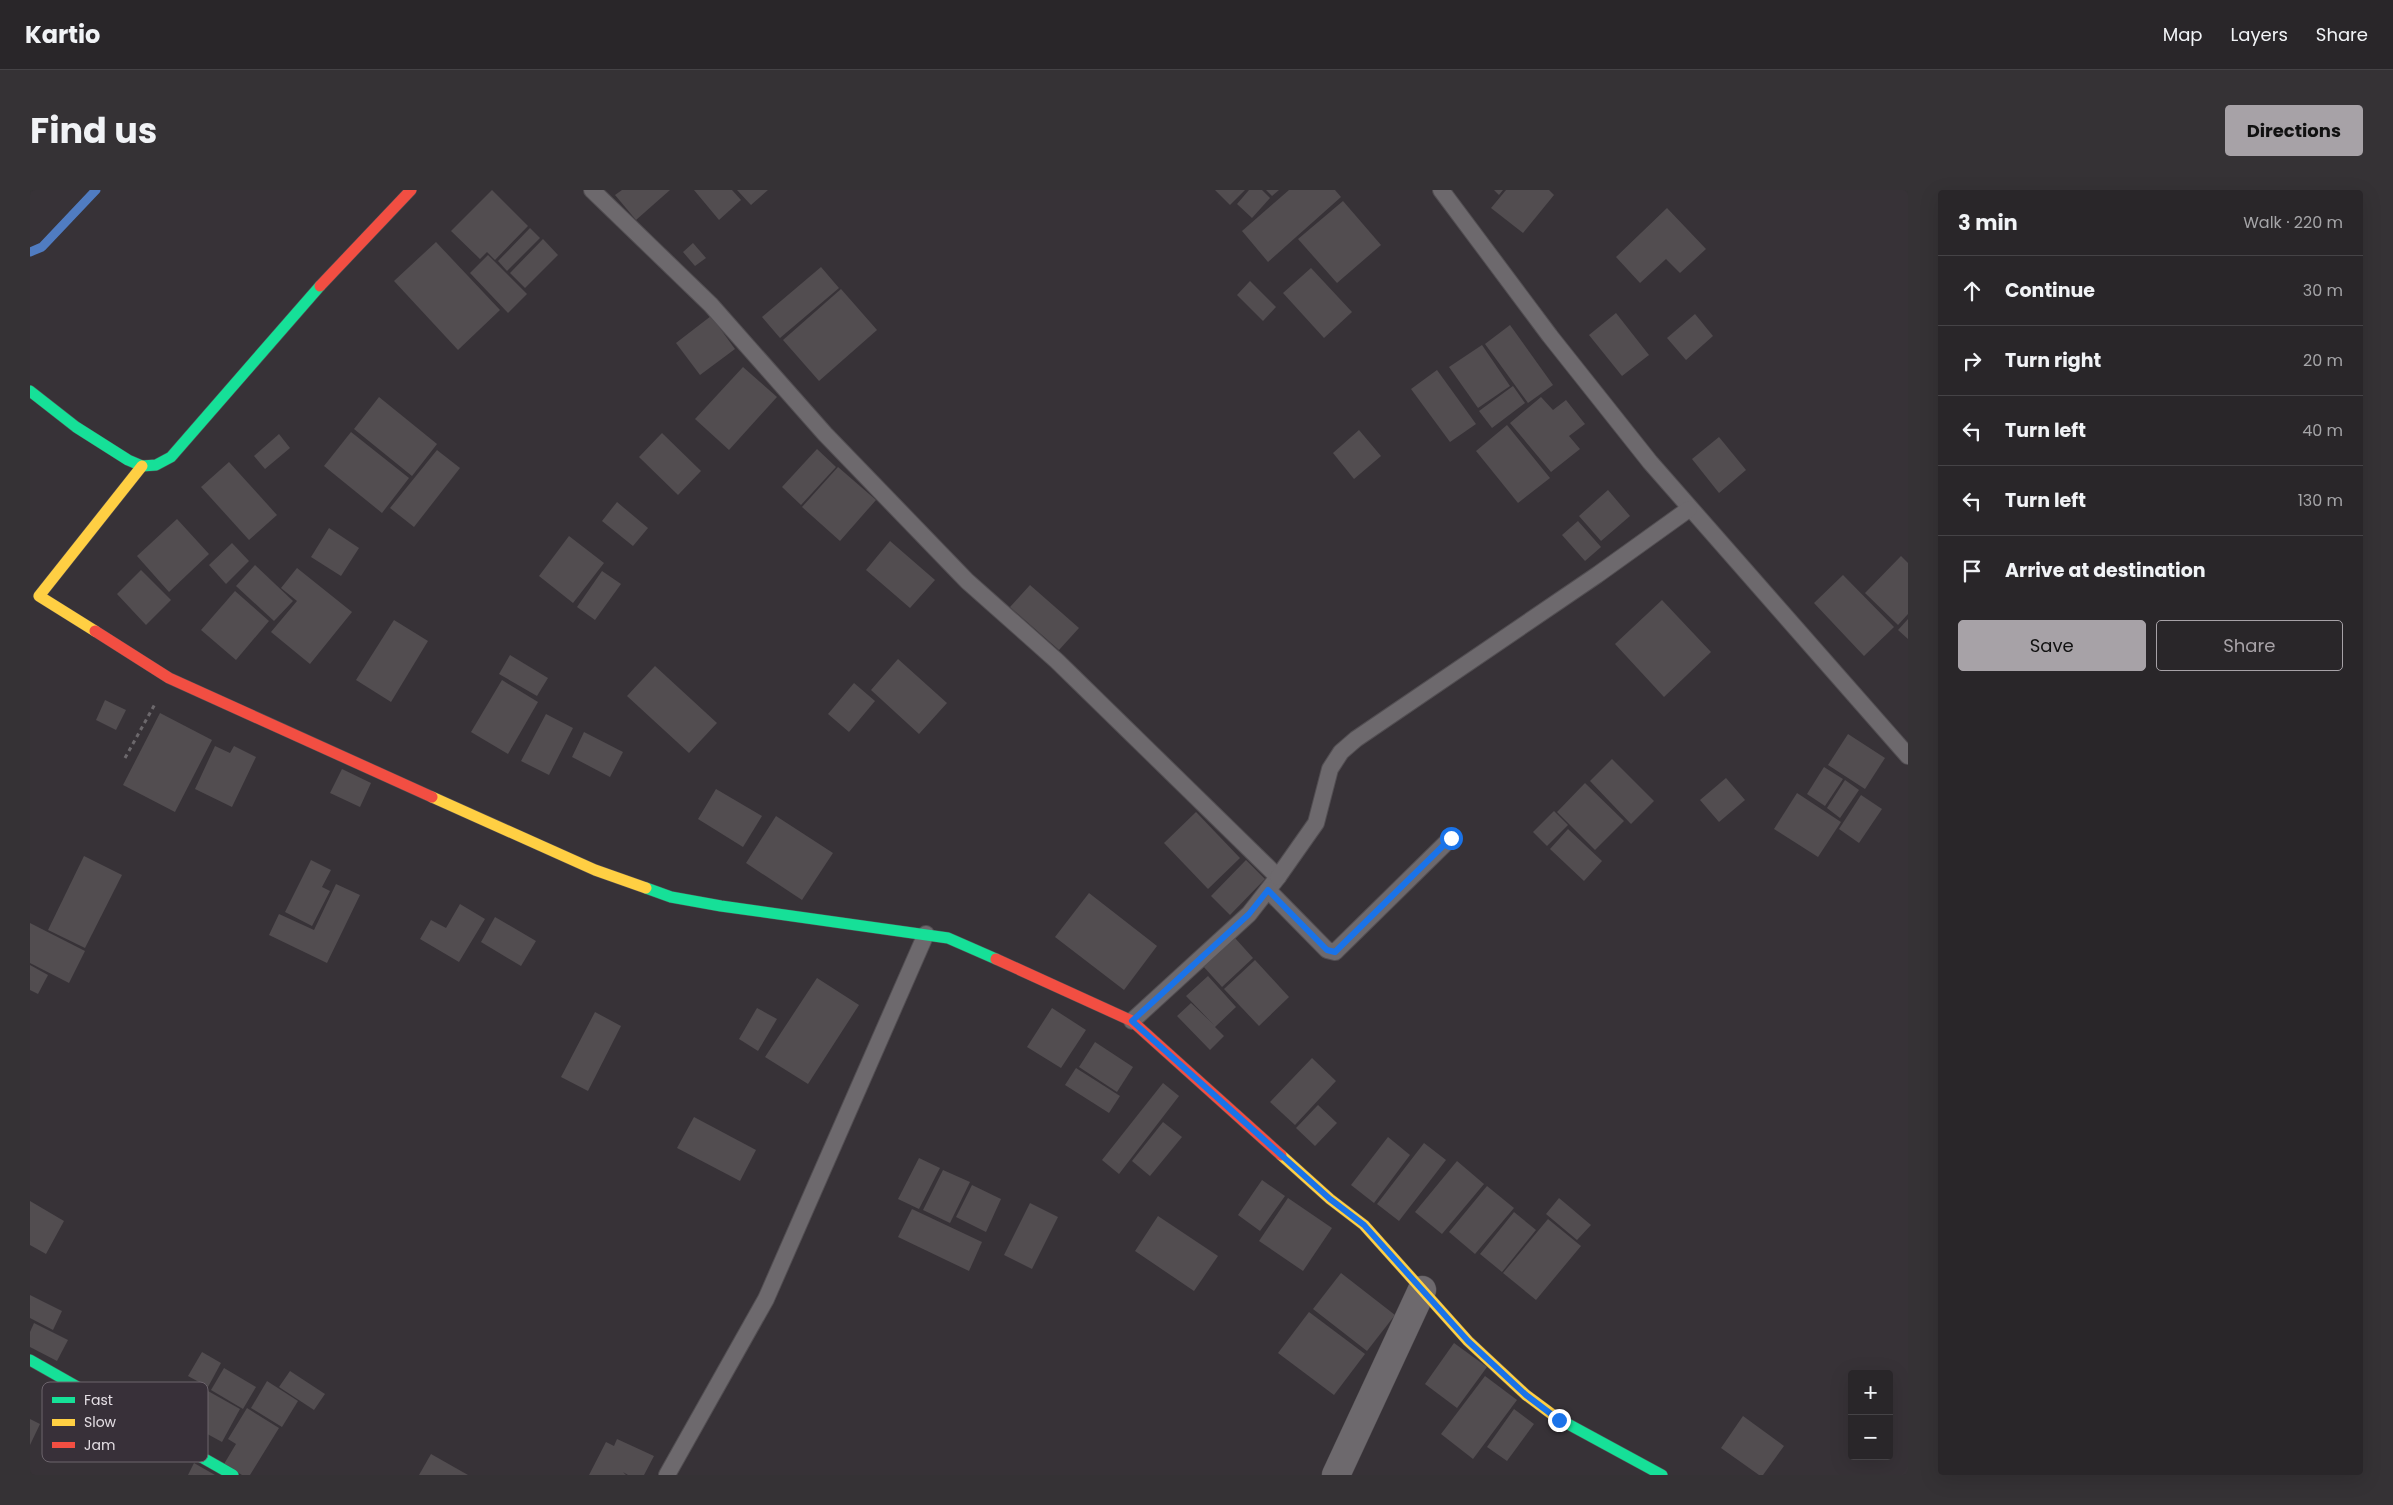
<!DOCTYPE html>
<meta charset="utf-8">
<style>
:root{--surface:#292629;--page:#353235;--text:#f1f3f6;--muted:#a5a5a8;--line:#454346;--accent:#a7a2a7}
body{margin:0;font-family:Poppins,sans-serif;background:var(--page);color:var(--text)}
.controls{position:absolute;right:15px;bottom:15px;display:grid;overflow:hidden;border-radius:5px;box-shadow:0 5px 20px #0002}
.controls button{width:45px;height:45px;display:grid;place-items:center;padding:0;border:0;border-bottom:1px solid var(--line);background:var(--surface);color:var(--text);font:25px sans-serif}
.stop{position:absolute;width:15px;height:15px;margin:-11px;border:4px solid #1a73e8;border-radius:50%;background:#fff}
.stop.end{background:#1a73e8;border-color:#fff;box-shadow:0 1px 5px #0008}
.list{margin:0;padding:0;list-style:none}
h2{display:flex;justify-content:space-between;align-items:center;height:65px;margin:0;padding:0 20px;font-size:21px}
h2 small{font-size:16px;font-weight:400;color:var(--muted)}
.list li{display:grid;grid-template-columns:32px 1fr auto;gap:15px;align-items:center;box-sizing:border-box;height:70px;padding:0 20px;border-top:1px solid var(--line)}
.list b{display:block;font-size:19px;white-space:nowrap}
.list em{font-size:16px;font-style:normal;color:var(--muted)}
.actions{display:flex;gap:10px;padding:15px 20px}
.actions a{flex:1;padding:11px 0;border:1px solid var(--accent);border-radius:5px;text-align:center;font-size:18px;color:var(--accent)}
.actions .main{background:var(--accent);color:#111}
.icon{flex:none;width:28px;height:28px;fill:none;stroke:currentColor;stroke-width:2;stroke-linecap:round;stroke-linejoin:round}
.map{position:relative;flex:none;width:1878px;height:1285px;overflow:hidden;border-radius:5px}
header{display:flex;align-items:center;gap:30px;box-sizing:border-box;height:70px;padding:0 25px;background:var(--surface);border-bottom:1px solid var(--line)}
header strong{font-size:24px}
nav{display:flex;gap:28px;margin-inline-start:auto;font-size:18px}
.intro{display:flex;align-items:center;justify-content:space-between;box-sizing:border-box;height:120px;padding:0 30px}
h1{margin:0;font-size:35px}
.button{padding:12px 22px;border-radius:5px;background:var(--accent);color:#111;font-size:18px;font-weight:700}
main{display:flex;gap:30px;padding:0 30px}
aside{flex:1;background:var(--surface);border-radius:5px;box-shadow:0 5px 20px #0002}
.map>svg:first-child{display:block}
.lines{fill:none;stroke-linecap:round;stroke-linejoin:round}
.stream{stroke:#507cc1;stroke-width:9}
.building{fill:#524d50}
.lane-casing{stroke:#524e52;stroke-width:18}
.street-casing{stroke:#524e52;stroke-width:29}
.fast-casing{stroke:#524e52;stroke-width:12}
.slow-casing{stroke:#524e52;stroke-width:12}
.jam-casing{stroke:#524e52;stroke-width:12}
.path{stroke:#6c686c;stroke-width:3;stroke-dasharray:4 4;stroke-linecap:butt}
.lane{stroke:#6d696d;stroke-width:16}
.street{stroke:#6d696d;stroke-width:28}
.fast{stroke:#16e098;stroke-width:11}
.slow{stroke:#ffcf43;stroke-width:11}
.jam{stroke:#f24e42;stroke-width:11}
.route{stroke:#1a73e8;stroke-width:6}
.key{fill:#383039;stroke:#6c646c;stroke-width:1}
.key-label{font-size:14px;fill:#e4dee4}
</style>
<header>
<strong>Kartio</strong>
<nav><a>Map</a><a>Layers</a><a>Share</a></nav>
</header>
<div class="intro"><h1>Find us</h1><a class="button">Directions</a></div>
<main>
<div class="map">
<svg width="1878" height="1285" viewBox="0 0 1878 1285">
<rect width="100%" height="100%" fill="#373237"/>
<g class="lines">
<path class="stream" d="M0 62 12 57 66 0"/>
</g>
<g class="building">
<path d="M462 0 498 36 465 70 457 62 450 69 421 41Z"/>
<path d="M592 0H640L606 30 585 5Z"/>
<path d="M664 0H702L711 10 689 30Z"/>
<path d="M707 0H738L721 15Z"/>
<path d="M1185 0H1215L1200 15Z"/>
<path d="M1219 0H1232L1240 8 1222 28 1207 14Z"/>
<path d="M1236 0H1249L1242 6Z"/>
<path d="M1259 0H1305L1311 7 1238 72 1212 41Z"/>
<path d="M1464 0H1473L1469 5Z"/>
<path d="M1476 0H1519L1524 5 1493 43 1461 18Z"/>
<path d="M1313 11 1351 55 1307 93 1268 49Z"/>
<path d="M1637 18 1676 59 1650 83 1636 69 1610 93 1586 67Z"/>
<path d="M500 38 510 48 477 81 468 71Z"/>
<path d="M513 49 528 65 495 98 480 83Z"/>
<path d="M406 52 470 120 428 160 364 91Z"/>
<path d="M663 53 676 68 665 76 653 62Z"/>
<path d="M458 65 497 104 478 123 440 83Z"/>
<path d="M791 77 809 98 750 148 732 127Z"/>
<path d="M1281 78 1322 122 1294 148 1253 103Z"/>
<path d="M1220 91 1246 117 1233 131 1207 105Z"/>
<path d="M811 99 847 140 789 191 753 150Z"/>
<path d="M1586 123 1619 165 1592 186 1559 145Z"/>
<path d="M1665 124 1683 146 1656 170 1637 148Z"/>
<path d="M681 126 705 159 670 185 646 153Z"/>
<path d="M1480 135 1523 195 1498 213 1455 154Z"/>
<path d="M1452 155 1480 196 1448 218 1419 177Z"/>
<path d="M713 177 747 207 699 260 665 229Z"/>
<path d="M1407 180 1446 234 1420 252 1381 199Z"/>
<path d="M1483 196 1495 213 1462 238 1449 221Z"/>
<path d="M349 207 407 254 382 286 324 239Z"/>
<path d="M1511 207 1523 220 1536 210 1555 234 1539 246 1550 259 1521 282 1480 233Z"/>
<path d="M1477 235 1520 288 1488 313 1446 261Z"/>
<path d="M1329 240 1351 266 1324 289 1303 263Z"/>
<path d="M321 242 379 288 352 323 294 276Z"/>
<path d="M632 243 671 281 648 305 609 267Z"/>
<path d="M249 244 260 258 235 279 224 266Z"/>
<path d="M1689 247 1716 280 1689 303 1662 269Z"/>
<path d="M787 259 806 277 771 315 752 297Z"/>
<path d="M407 260 430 278 384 337 360 318Z"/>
<path d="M199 272 247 325 219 350 171 297Z"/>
<path d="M808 277 846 310 810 351 772 317Z"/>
<path d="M1578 300 1600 326 1571 351 1549 326Z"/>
<path d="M587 312 618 338 603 356 572 331Z"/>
<path d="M147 329 179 364 139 402 107 366Z"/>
<path d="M1548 331 1571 357 1555 371 1532 345Z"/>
<path d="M299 338 329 358 311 386 281 367Z"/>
<path d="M539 346 574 373 543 413 509 386Z"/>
<path d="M860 351 905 390 880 418 836 380Z"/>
<path d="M202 353 219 371 196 394 179 375Z"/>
<path d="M1871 366 1878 373V424L1868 435 1835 403Z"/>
<path d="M225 375 263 411 244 431 206 396Z"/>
<path d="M267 378 322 422 280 474 241 442 267 411 251 398Z"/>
<path d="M111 380 141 410 116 435 87 404Z"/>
<path d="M572 381 591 394 565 430 547 417Z"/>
<path d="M1813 385 1864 437 1834 466 1784 413Z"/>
<path d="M1000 395 1049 438 1029 460 980 417Z"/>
<path d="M205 401 239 431 206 470 171 440Z"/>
<path d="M1632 410 1681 462 1634 507 1585 454Z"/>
<path d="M1878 429V449L1868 440Z"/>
<path d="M364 430 398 451 361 512 326 490Z"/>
<path d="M480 465 518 488 507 506 469 484Z"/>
<path d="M868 469 917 513 889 544 841 500Z"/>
<path d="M625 476 687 533 659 563 597 506Z"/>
<path d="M472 490 508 512 478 564 441 542Z"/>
<path d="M824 493 845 511 819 542 798 524Z"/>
<path d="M75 510 96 520 86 540 66 530Z"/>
<path d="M130 523 182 550 145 622 93 595Z"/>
<path d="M516 524 543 538 519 585 491 571Z"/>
<path d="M554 542 593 562 580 587 542 567Z"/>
<path d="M1818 544 1855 568 1835 599 1798 575Z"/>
<path d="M185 556 200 563 204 556 226 567 202 617 165 599Z"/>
<path d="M1582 569 1624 611 1601 634 1560 591Z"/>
<path d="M1794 577 1813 589 1795 616 1777 604Z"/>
<path d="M312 579 341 593 330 617 300 603Z"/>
<path d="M1696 588 1715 610 1689 632 1670 610Z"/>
<path d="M1815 590 1829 600 1810 628 1797 618Z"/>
<path d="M1555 593 1594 631 1565 660 1527 622Z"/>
<path d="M686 599 732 626 713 657 668 629Z"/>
<path d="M1767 603 1811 632 1788 667 1744 639Z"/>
<path d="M1831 605 1852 619 1829 653 1809 639Z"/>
<path d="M1524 621 1538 635 1517 656 1503 642Z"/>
<path d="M1166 622 1210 668 1178 699 1134 653Z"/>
<path d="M746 626 803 663 772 710 716 673Z"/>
<path d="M1538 639 1572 671 1554 691 1520 659Z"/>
<path d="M54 666 92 685 55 758 18 740Z"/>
<path d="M281 670 301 680 292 697 300 701 282 736 255 722Z"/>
<path d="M1216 670 1235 689 1200 725 1181 706Z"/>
<path d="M306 694 330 705 297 773 239 745 249 724 284 740Z"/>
<path d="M1059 703 1127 756 1094 800 1025 747Z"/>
<path d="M430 714 455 729 429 772 390 749 401 730 416 738Z"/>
<path d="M465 727 506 751 491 776 451 752Z"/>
<path d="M0 733 55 761 39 793 0 773Z"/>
<path d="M1205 748 1223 768 1192 797 1173 776Z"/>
<path d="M1225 770 1259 807 1229 836 1194 799Z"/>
<path d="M0 775 18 785 8 804 0 800Z"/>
<path d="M1178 786 1206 817 1185 837 1194 846 1180 860 1147 826 1161 813 1184 835 1156 806Z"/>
<path d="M787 788 829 815 778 894 735 867Z"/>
<path d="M727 818 747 829 728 861 709 849Z"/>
<path d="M1022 818 1056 840 1031 878 997 857Z"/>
<path d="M565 822 591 836 558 901 531 887Z"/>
<path d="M1065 852 1103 877 1087 902 1049 877Z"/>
<path d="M1282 868 1306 891 1265 935 1240 912Z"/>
<path d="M1046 878 1090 906 1079 923 1035 895Z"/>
<path d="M1133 893 1149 906 1089 984 1072 970Z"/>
<path d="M1288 915 1307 933 1285 956 1266 938Z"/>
<path d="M664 927 726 960 710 991 647 958Z"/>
<path d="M1133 932 1152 947 1120 986 1102 971Z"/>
<path d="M1358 947 1380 965 1344 1013 1321 995Z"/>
<path d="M1394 953 1416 970 1369 1031 1347 1014Z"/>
<path d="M889 968 910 978 889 1019 868 1009Z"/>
<path d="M1427 971 1454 994 1412 1044 1385 1022Z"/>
<path d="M913 980 940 992 920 1033 893 1020Z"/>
<path d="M1232 990 1255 1006 1230 1041 1208 1025Z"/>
<path d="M942 995 971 1009 956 1042 926 1027Z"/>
<path d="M1457 996 1484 1018 1445 1064 1419 1042Z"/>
<path d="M1258 1008 1302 1038 1273 1081 1229 1051Z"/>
<path d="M1529 1008 1561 1035 1547 1050 1516 1024Z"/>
<path d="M0 1011 34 1031 16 1064 0 1055Z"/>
<path d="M1000 1013 1028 1027 1002 1079 974 1065Z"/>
<path d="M882 1019 952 1052 939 1081 868 1047Z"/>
<path d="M1484 1022 1506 1040 1472 1082 1450 1064Z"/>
<path d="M1128 1026 1188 1066 1164 1101 1105 1061Z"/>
<path d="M1518 1029 1551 1056 1506 1110 1473 1083Z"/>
<path d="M1311 1083 1365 1125 1337 1161 1283 1119Z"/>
<path d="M0 1105 32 1121 23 1140 0 1128Z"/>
<path d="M1279 1122 1335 1164 1304 1205 1248 1163Z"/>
<path d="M4 1133 38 1150 27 1171 0 1157V1142Z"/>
<path d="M1424 1153 1457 1177 1427 1218 1395 1194Z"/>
<path d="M172 1162 191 1173 178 1197 158 1186Z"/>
<path d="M194 1178 226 1197 213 1219 181 1200Z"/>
<path d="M260 1181 295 1204 284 1220 249 1197Z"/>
<path d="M1455 1186 1487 1210 1443 1269 1411 1244Z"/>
<path d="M237 1191 268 1211 252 1237 221 1218Z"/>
<path d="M178 1201 210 1219 192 1252 159 1234Z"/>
<path d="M217 1218 249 1238 220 1285H212L194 1274 206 1254 198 1249Z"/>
<path d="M1484 1219 1504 1234 1477 1271 1457 1257Z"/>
<path d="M1713 1226 1754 1256 1733 1285H1729L1691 1258Z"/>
<path d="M0 1229 10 1234 0 1255Z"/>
<path d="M587 1249 624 1266 614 1285H598L593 1282 596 1285H559L576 1252 584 1256Z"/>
<path d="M401 1264 438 1285H389Z"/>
<path d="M164 1273 185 1285H158Z"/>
</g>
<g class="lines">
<g class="lane-casing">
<g id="lane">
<path d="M562 0 681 115 795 244 937 391 1027 471 1248 687 1219 724 1102 831"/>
<path d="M1411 0 1520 146 1620 272 1878 566"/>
<path d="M1248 687 1286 633 1300 579 1311 562 1326 549 1567 385 1659 319"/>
<path d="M1238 700 1297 760 1305 762 1421 648"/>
<path d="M637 1285 736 1109 896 744"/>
</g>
</g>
<g class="street-casing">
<path id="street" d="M1306 1285 1392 1100"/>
</g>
<g class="fast-casing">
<g id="fast">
<path d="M0 201 46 237 98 270 112 276 126 275 141 267 290 96"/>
<path d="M616 698 641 707 691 716 918 748 966 769"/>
<path d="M0 1170 203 1285"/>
<path d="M1527 1228 1632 1285"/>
</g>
</g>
<g class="slow-casing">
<g id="slow">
<path d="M65 441 9 406 112 276"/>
<path d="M402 607 565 680 616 698"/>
<path d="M1251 965 1300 1009 1334 1035 1438 1151 1496 1205 1527 1228"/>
</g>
</g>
<g class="jam-casing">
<g id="jam">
<path d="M290 96 381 0"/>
<path d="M65 441 139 488 402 607"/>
<path d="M966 769 1102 831 1251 965"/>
</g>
</g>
<path class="path" d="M95 568 125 514"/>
<use href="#lane" class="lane"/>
<use href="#street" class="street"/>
<use href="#fast" class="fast"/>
<use href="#slow" class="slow"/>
<use href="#jam" class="jam"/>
</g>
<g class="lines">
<path class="route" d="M1421 648 1305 762 1297 760 1238 700 1219 724 1102 831 1300 1009 1334 1035 1438 1151 1496 1205 1529 1230"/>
</g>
<rect x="12" y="1192" width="166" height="80" rx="8" class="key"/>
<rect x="22" y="1207" width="23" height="6" fill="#16e098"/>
<rect x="22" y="1229" width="23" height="7" fill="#ffcf43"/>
<rect x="22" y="1252" width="23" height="6" fill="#f24e42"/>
<g class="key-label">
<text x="54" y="1215">Fast</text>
<text x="54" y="1237">Slow</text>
<text x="54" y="1260">Jam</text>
</g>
</svg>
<div class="controls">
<button>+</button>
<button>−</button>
</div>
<div class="stop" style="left:1421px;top:648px"></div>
<div class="stop end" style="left:1529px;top:1230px"></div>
</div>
<aside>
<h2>3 min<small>Walk · 220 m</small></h2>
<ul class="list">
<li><svg class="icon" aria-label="ahead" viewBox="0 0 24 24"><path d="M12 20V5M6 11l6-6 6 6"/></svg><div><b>Continue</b></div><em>30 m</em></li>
<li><svg class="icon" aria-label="right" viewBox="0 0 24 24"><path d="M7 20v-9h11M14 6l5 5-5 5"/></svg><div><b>Turn right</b></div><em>20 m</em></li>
<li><svg class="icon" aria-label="left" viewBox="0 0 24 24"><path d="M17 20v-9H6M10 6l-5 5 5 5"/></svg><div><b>Turn left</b></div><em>40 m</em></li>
<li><svg class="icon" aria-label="left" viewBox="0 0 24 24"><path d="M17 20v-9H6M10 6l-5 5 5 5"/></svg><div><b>Turn left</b></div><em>130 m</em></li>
<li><svg class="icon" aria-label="arrive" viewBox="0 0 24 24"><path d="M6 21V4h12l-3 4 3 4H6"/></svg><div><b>Arrive at destination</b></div></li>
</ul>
<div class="actions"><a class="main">Save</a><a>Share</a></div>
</aside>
</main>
